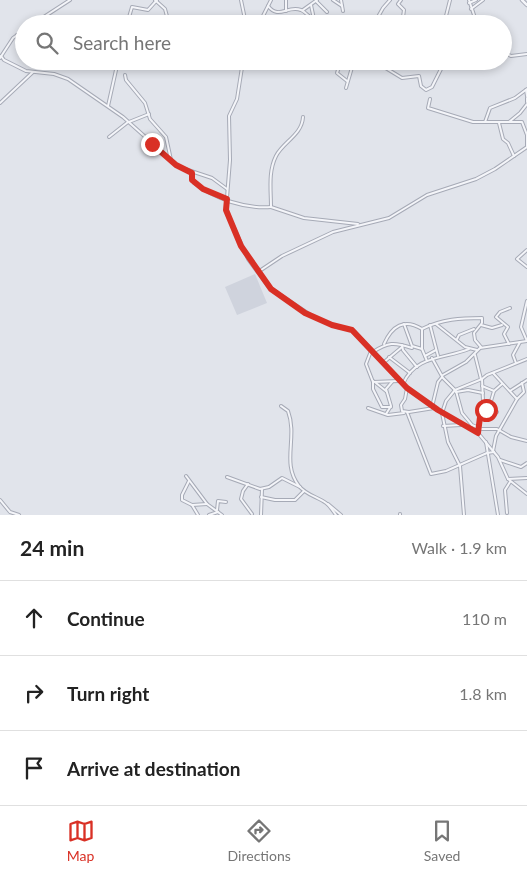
<!DOCTYPE html>
<meta charset="utf-8">
<style>
:root{--surface:#fff;--page:#f6f6f6;--text:#222;--muted:#767676;--line:#e0e0e0;--accent:#d93025}
body{margin:0;font-family:Lato,sans-serif;background:var(--page);color:var(--text)}
.stop{position:absolute;width:15px;height:15px;margin:-11px;border:4px solid #d93025;border-radius:50%;background:#fff}
.stop.end{background:#d93025;border-color:#fff;box-shadow:0 1px 5px #0008}
.list{margin:0;padding:0;list-style:none}
h2{display:flex;justify-content:space-between;align-items:center;height:65px;margin:0;padding:0 20px;font-size:21px}
h2 small{font-size:16px;font-weight:400;color:var(--muted)}
.list li{display:grid;grid-template-columns:32px 1fr auto;gap:15px;align-items:center;box-sizing:border-box;height:75px;padding:0 20px;border-top:1px solid var(--line)}
.list b{display:block;font-size:19px;white-space:nowrap}
.list em{font-size:16px;font-style:normal;color:var(--muted)}
.icon{flex:none;width:28px;height:28px;fill:none;stroke:currentColor;stroke-width:2;stroke-linecap:round;stroke-linejoin:round}
.map{position:relative;flex:none;width:527px;height:515px;overflow:hidden}
.search{position:absolute;background:var(--surface);box-shadow:0 2px 8px #0003;left:15px;right:15px;top:15px;height:55px;display:flex;align-items:center;gap:12px;box-sizing:border-box;padding:0 18px;border-radius:28px;color:var(--muted);font-size:19px}
.sheet{height:290px;background:var(--surface)}
nav{display:flex;justify-content:space-around;align-items:center;box-sizing:border-box;height:70px;border-top:1px solid var(--line);background:var(--surface);font-size:14px;color:var(--muted)}
nav a{display:grid;justify-items:center;gap:2px}
nav .on{color:var(--accent)}
.map>svg:first-child{display:block}
.built{fill:#cfd3dd}
.lines{fill:none;stroke-linecap:round;stroke-linejoin:round}
.minor-casing{stroke:#a6aab6;stroke-width:4}
.tertiary-casing{stroke:#a6aab6;stroke-width:4.5}
.minor{stroke:#f4f5f9;stroke-width:2}
.tertiary{stroke:#f4f5f9;stroke-width:2.5}
.route{stroke:#d93025;stroke-width:6}
</style>
<div class="map">
<svg width="527" height="515" viewBox="0 0 527 515">
<rect width="100%" height="100%" fill="#e1e4eb"/>
<path class="built" d="M255 274 267 303 237 315 225 287Z"/>
<g class="lines">
<g class="minor-casing">
<g id="minor">
<path d="M155 0 165 9 168 20"/>
<path d="M241 0 246 24"/>
<path d="M333 0 342 6"/>
<path d="M341 0 343 11"/>
<path d="M401 0 398 4 404 10 402 24"/>
<path d="M469 0 477 24"/>
<path d="M316 1 327 12"/>
<path d="M469 3 476 0"/>
<path d="M311 5 315 24"/>
<path d="M268 6C279 20 287 5 301 10 306 12 308 17 314 19"/>
<path d="M471 9 483 0"/>
<path d="M303 10 317 0"/>
<path d="M286 11V0"/>
<path d="M33 24 70 0"/>
<path d="M127 24 132 7 148 10 157 0"/>
<path d="M259 24 271 0"/>
<path d="M374 24 383 8 390 0"/>
<path d="M444 24 450 0"/>
<path d="M17 35H24"/>
<path d="M503 52 511 56 527 54"/>
<path d="M1 56 4 60 26 71 54 74 68 79 123 117 179 167 212 178 227 189"/>
<path d="M0 58 13 38 24 30"/>
<path d="M243 61 237 99 229 116 230 160 226 210 248 259 268 286 276 292 315 318 337 327 353 330 407 388 434 408 478 433"/>
<path d="M341 61 337 73 347 81"/>
<path d="M353 62C365 73 373 66 385 61"/>
<path d="M379 64 402 78 419 76 421 86 426 90 432 87 445 61"/>
<path d="M125 75 126 80 145 103 150 119 166 137 171 160"/>
<path d="M346 88 353 64"/>
<path d="M526 90 527 96"/>
<path d="M527 98V102"/>
<path d="M430 99 428 108 473 122H522L527 135"/>
<path d="M0 103 33 72"/>
<path d="M108 106 118 61"/>
<path d="M303 117C302 135 283 142 276 156 268 172 271 190 271 207L304 218 358 224"/>
<path d="M129 122 149 114"/>
<path d="M485 122 490 108 515 98 527 89"/>
<path d="M509 122 520 113 527 104"/>
<path d="M499 123 503 139 508 143 514 156"/>
<path d="M109 137 128 122"/>
<path d="M527 147V135"/>
<path d="M192 174 194 183C215 199 245 209 271 207"/>
<path d="M527 250 517 259 527 267"/>
<path d="M258 272 282 256 333 232 389 218 427 195 476 179 495 169 527 147"/>
<path d="M404 324 412 346 422 349 427 361"/>
<path d="M436 324 465 347 477 350"/>
<path d="M430 325 438 356"/>
<path d="M481 325 492 328 502 325"/>
<path d="M457 339 459 335 474 329"/>
<path d="M527 341 521 327 527 301"/>
<path d="M384 344C392 326 404 318 422 329"/>
<path d="M509 344 504 334 508 327 496 317 500 312 510 308"/>
<path d="M402 345 403 350 417 367"/>
<path d="M422 349V329C442 319 461 318 482 318V323L474 333 475 340 481 347"/>
<path d="M371 351 366 364 373 382 399 381"/>
<path d="M373 352C388 342 394 342 412 348"/>
<path d="M475 355 481 379"/>
<path d="M425 356 436 350"/>
<path d="M389 357 410 373"/>
<path d="M432 358 443 378 456 391 462 413 472 425 482 429H497L511 437 527 441"/>
<path d="M527 359 487 375 482 379 483 401 478 433 498 457 508 479 527 494"/>
<path d="M383 363 402 347"/>
<path d="M516 363 513 355 520 342"/>
<path d="M493 373 517 399 524 392 522 383"/>
<path d="M443 375 466 362 480 348 527 341"/>
<path d="M373 381V389L382 407H391"/>
<path d="M376 383 386 391"/>
<path d="M403 384C415 355 445 359 469 349"/>
<path d="M482 386 494 391"/>
<path d="M407 388 405 399 401 405 402 411 409 412 434 408"/>
<path d="M510 391 527 380"/>
<path d="M456 392 468 390 483 393"/>
<path d="M483 401H491L494 391 502 384"/>
<path d="M281 406 288 411C298 438 281 463 299 486 306 495 318 497 326 503 330 506 333 511 336 515"/>
<path d="M432 407 438 382 442 377"/>
<path d="M368 408 388 415 404 413"/>
<path d="M481 409 497 412"/>
<path d="M407 412 431 474 446 471 487 453 494 452"/>
<path d="M386 414 391 406 386 389 392 382"/>
<path d="M443 426 461 425"/>
<path d="M486 442 498 515"/>
<path d="M493 451 496 436 517 399"/>
<path d="M500 460 521 467 527 463"/>
<path d="M186 476 207 504 222 515"/>
<path d="M227 477 260 489 269 487 282 478 300 487"/>
<path d="M508 479 527 478"/>
<path d="M189 481 182 495V500L192 505 198 515"/>
<path d="M248 484 243 491 241 499 252 514"/>
<path d="M261 497 275 500H295L304 491"/>
<path d="M0 500 10 512 19 515"/>
<path d="M328 504 341 515"/>
<path d="M192 505 207 504"/>
<path d="M217 510 218 501 226 502"/>
<path d="M507 513 505 490 510 482"/>
<path d="M209 515 218 512"/>
<path d="M261 515 262 489"/>
<path d="M400 515V514"/>
<path d="M464 515 460 466 448 442 442 413 446 401 455 390 482 379"/>
</g>
</g>
<g class="tertiary-casing">
<path id="tertiary" d="M522 0 527 5"/>
</g>
<use href="#minor" class="minor"/>
<use href="#tertiary" class="tertiary"/>
</g>
<g class="lines">
<path class="route" d="M152 144 176 165 192 173V180L203 189 227 199 226 210 241 246 271 289 305 313 332 325 352 330 407 388 438 410 478 433 481 409 486 410"/>
</g>
</svg>
<div class="stop" style="left:486px;top:410px"></div>
<div class="stop end" style="left:152px;top:144px"></div>
<div class="search"><svg class="icon" aria-label="search" viewBox="0 0 24 24"><circle cx="10" cy="10" r="6"/><path d="M15 15l6 6"/></svg>Search here</div>
</div>
<section class="sheet">
<h2>24 min<small>Walk · 1.9 km</small></h2>
<ul class="list">
<li><svg class="icon" aria-label="ahead" viewBox="0 0 24 24"><path d="M12 20V5M6 11l6-6 6 6"/></svg><div><b>Continue</b></div><em>110 m</em></li>
<li><svg class="icon" aria-label="right" viewBox="0 0 24 24"><path d="M7 20v-9h11M14 6l5 5-5 5"/></svg><div><b>Turn right</b></div><em>1.8 km</em></li>
<li><svg class="icon" aria-label="arrive" viewBox="0 0 24 24"><path d="M6 21V4h12l-3 4 3 4H6"/></svg><div><b>Arrive at destination</b></div></li>
</ul>
</section>
<nav>
<a class="on"><svg class="icon" aria-label="map" viewBox="0 0 24 24"><path d="M3 6l6-2 6 2 6-2v14l-6 2-6-2-6 2zM9 4v14M15 6v14"/></svg>Map</a>
<a><svg class="icon" aria-label="directions" viewBox="0 0 24 24"><path d="M12 3l9 9-9 9-9-9zM9 14v-3h6M13 9l2 2-2 2"/></svg>Directions</a>
<a><svg class="icon" aria-label="saved" viewBox="0 0 24 24"><path d="M7 4h10v16l-5-4-5 4z"/></svg>Saved</a>
</nav>
